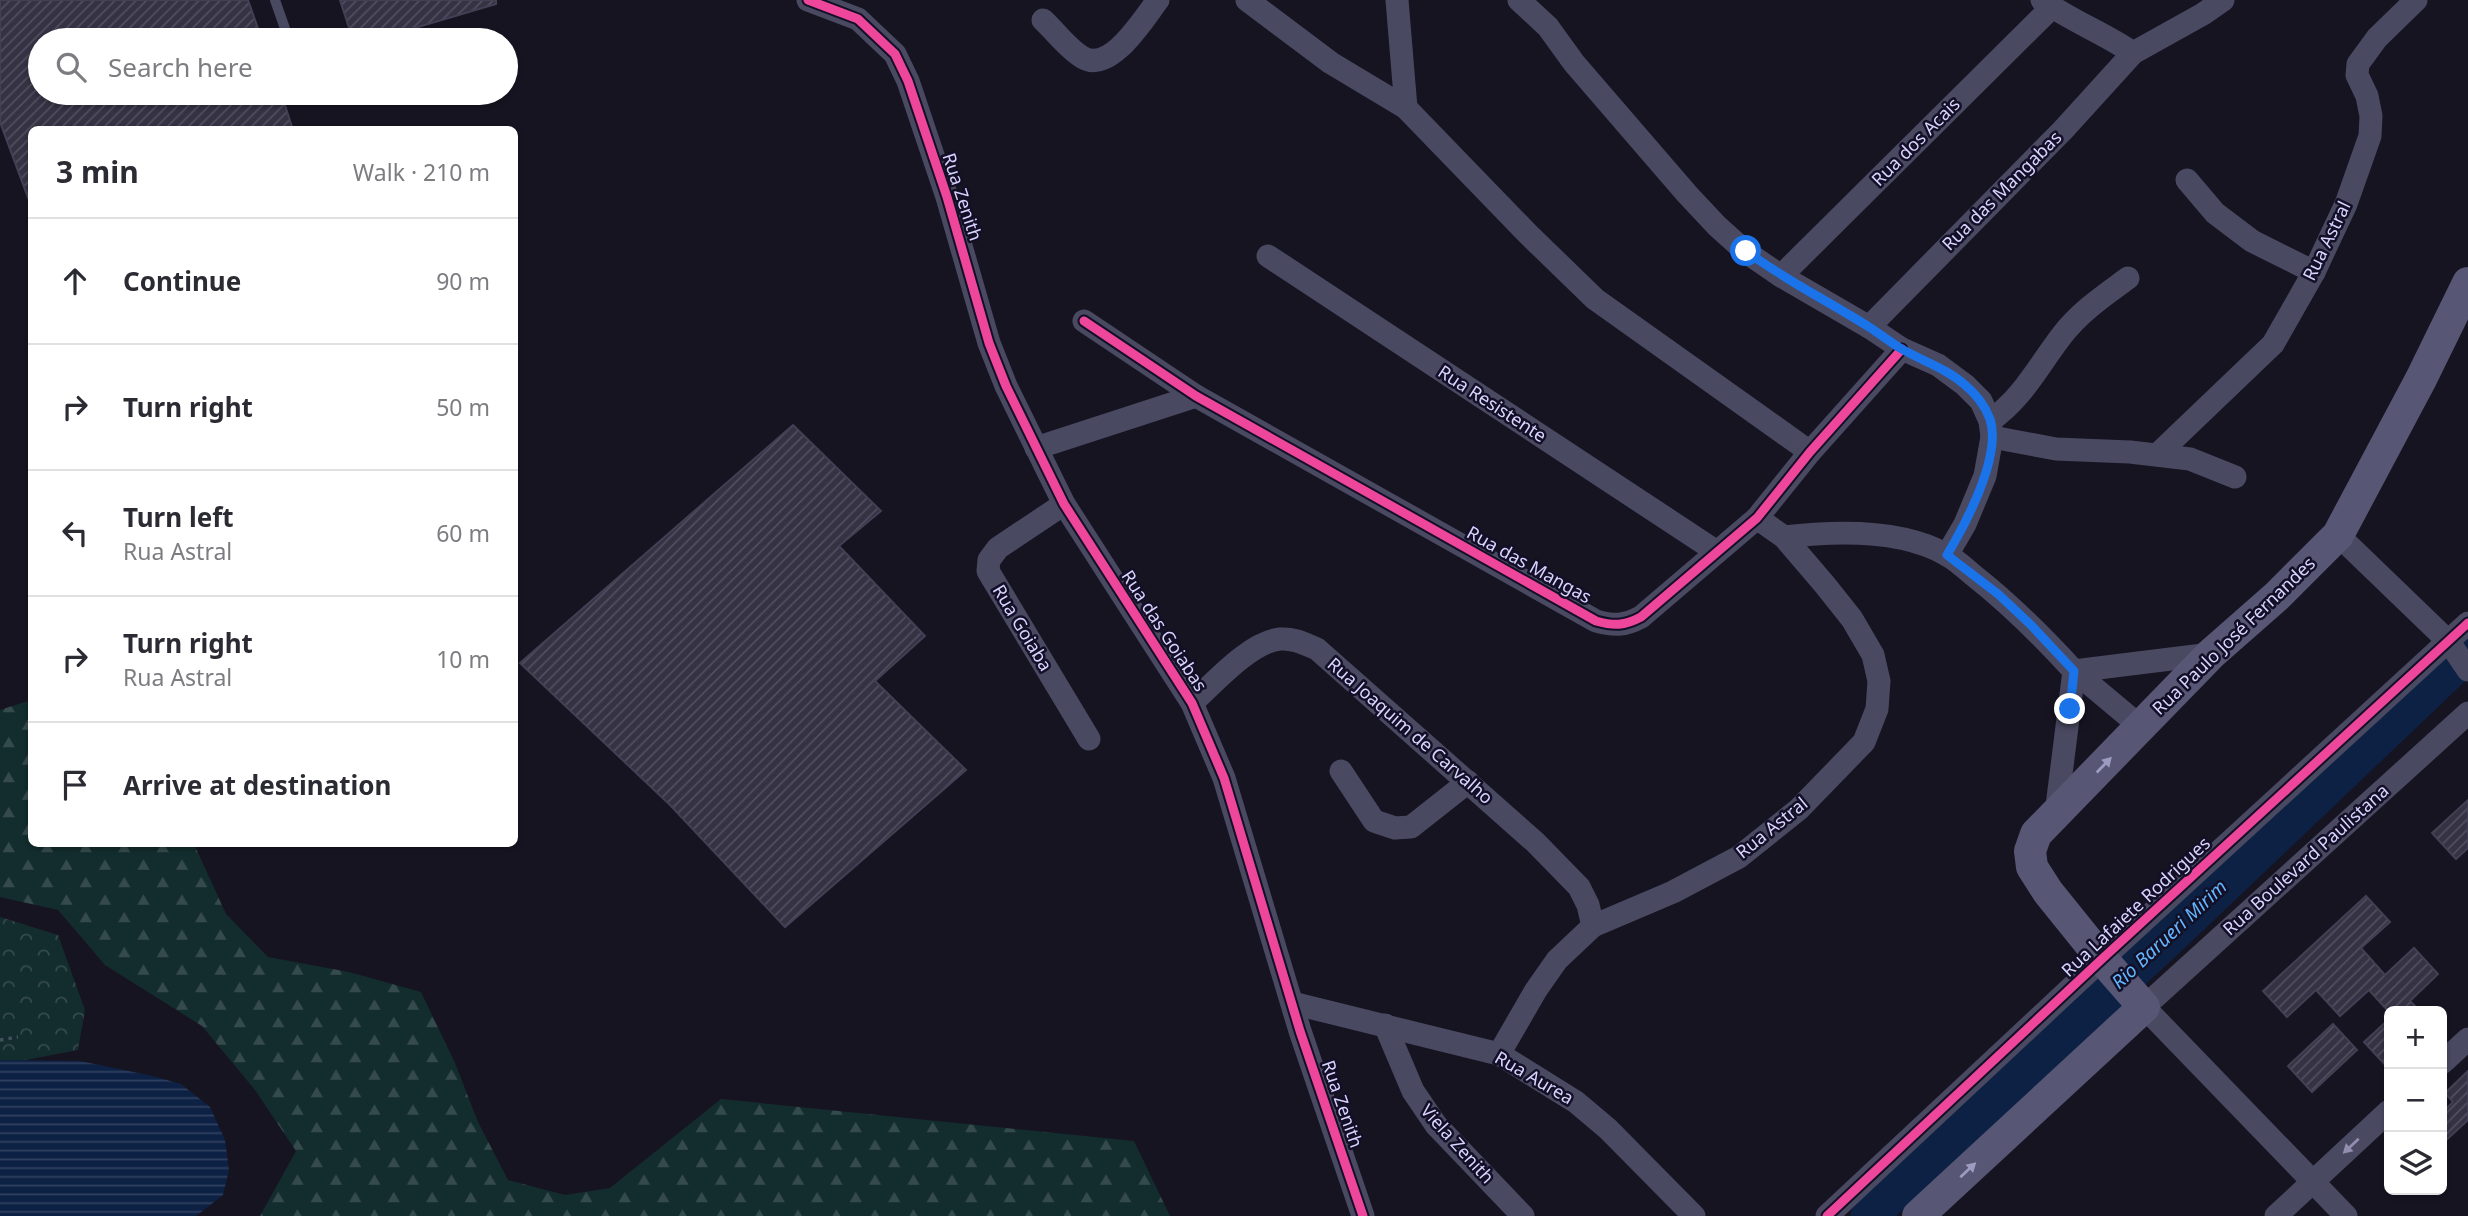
<!DOCTYPE html>
<meta charset="utf-8">
<style>
:root{--surface:#fff;--page:#f2f2f3;--text:#2b2b33;--muted:#7c7c81;--line:#e1e1e2}
body{margin:0;font-family:"Noto Sans",sans-serif;background:var(--page);color:var(--text)}
.controls{position:absolute;right:21px;bottom:21px;display:grid;overflow:hidden;border-radius:10px;box-shadow:0 2px 5px #0004}
.controls button{width:63px;height:63px;display:grid;place-items:center;padding:0;border:0;border-bottom:2px solid var(--line);background:var(--surface);color:var(--text);font:35px sans-serif}
.stop{position:absolute;width:21px;height:21px;margin:-16px;border:5px solid #1a73e8;border-radius:50%;background:#fff}
.stop.end{background:#1a73e8;border-color:#fff;box-shadow:0 2px 7px #0008}
.list{margin:0;padding:0;list-style:none}
h2{display:flex;justify-content:space-between;align-items:center;height:91px;margin:0;padding:0 28px;font-size:30px}
h2 small{font-size:23px;font-weight:400;color:var(--muted)}
.list li{display:grid;grid-template-columns:46px 1fr auto;gap:21px;align-items:center;box-sizing:border-box;height:126px;padding:0 28px;border-top:2px solid var(--line)}
.list b{display:block;font-size:26px;white-space:nowrap}
.list p{margin:0;font-size:23px;white-space:nowrap;color:var(--muted)}
.list em{font-size:23px;font-style:normal;color:var(--muted)}
.icon{flex:none;width:38px;height:38px;fill:none;stroke:currentColor;stroke-width:2;stroke-linecap:round;stroke-linejoin:round}
.map{position:relative;flex:none;width:2468px;height:1216px;overflow:hidden}
.search{position:absolute;background:var(--surface);box-shadow:0 2px 5px #0004;left:28px;top:28px;width:490px;height:77px;display:flex;align-items:center;gap:18px;box-sizing:border-box;padding:0 24px;border-radius:38px;color:var(--muted);font-size:26px}
.panel{position:absolute;background:var(--surface);box-shadow:0 2px 5px #0004;left:28px;top:126px;width:490px;height:721px;border-radius:10px}
.map>svg:first-child{display:block}
.forest{fill:url(#forest-firs)}
.park{fill:url(#park-crowns)}
.water{fill:url(#water-rules)}
.lines{fill:none;stroke-linecap:round;stroke-linejoin:round}
.river{stroke:#0d2144;stroke-width:37}
.building{fill:url(#building-hatch);stroke:#433f54;stroke-width:2}
.path{stroke:#44505f;stroke-width:3.5;stroke-dasharray:3.5 5;stroke-linecap:butt}
.lane{stroke:#4a4962;stroke-width:10}
.street{stroke:#4a4962;stroke-width:23}
.secondary{stroke:#575674;stroke-width:32}
.cycleway-casing{stroke:#130f26;stroke-width:13}
.cycleway{stroke:#ed469a;stroke-width:9}
.oneway{fill:#9e9bc0}
.oneway2{fill:#928eb0}
.route{stroke:#1a73e8;stroke-width:9}
.labels{text-anchor:middle;stroke-width:5;stroke-linejoin:round;paint-order:stroke}
.street-label{font-size:18px;fill:#d9d4ff;stroke:#130f26}
.water-label{font-size:19px;font-style:italic;fill:#62b6ff;stroke:#130f26}
</style>
<div class="map">
<svg width="2468" height="1216" viewBox="0 0 2468 1216">
<defs>
<pattern id="forest-firs" width="22" height="20" patternUnits="userSpaceOnUse" patternTransform="scale(1.75)"><rect width="22" height="20" fill="#132c2d"/><path d="M5 1l3.5 6h-7zM16 11l3.5 6h-7z" fill="#354a4c"/></pattern>
<pattern id="park-crowns" width="20" height="18" patternUnits="userSpaceOnUse" patternTransform="scale(1.75)"><rect width="20" height="18" fill="#132c2d"/><path d="M2 6a3 3 0 1 1 6 0M12 15a3 3 0 1 1 6 0" fill="none" stroke="#354a4c"/></pattern>
<pattern id="water-rules" width="6" height="5" patternUnits="userSpaceOnUse" patternTransform="scale(1.75)"><rect width="6" height="5" fill="#0d2144"/><path d="M0 2.5h6" fill="none" stroke="#304060"/></pattern>
<pattern id="building-hatch" width="6" height="6" patternUnits="userSpaceOnUse" patternTransform="scale(1.75)"><rect width="6" height="6" fill="#343243"/><path d="M-1 1l2-2M0 6l6-6M5 7l2-2" fill="none" stroke="#514f5f"/></pattern>
</defs>
<rect width="100%" height="100%" fill="#161421"/>
<path class="forest" d="M31 700 32 844H194L226 914 268 957 349 972 421 992 455 1063 478 1122 508 1180 565 1195 610 1188 721 1099 1134 1141 1170 1216H260L296 1151 255 1090 202 1026 105 965 58 910 0 897V710Z"/>
<path class="park" d="M0 917 58 935 85 1010 78 1050 0 1065Z"/>
<path class="water" d="M0 1060 80 1061 153 1076 181 1084 210 1107 225 1140 229 1170 223 1195 196 1216H0Z"/>
<g class="lines">
<path class="river" d="M1869 1216 2178 929 2468 653"/>
</g>
<g class="building">
<path d="M0 0H248L262 40H40V93H281L293 130H32V202L30 203 0 122Z"/>
<path d="M340 0H496V4L374 40H353Z"/>
<path d="M793 425 881 511 839 546 925 636 875 681 966 770 785 927 670 805 520 663Z"/>
<path d="M2468 800V848L2456 859 2432 833Z"/>
<path d="M2366 896 2390 922 2361 948 2385 975 2414 948 2438 974 2410 1001 2420 1011H2388L2369 990 2340 1016 2316 990 2287 1017 2263 991Z"/>
<path d="M2389 1019V1069L2364 1042Z"/>
<path d="M2333 1024 2357 1050 2312 1092 2288 1066Z"/>
<path d="M2468 1071V1120L2442 1144V1113L2453 1102 2445 1093Z"/>
</g>
<g class="lines">
<path class="path" d="M0 1040 18 1037"/>
<path class="lane" d="M275 0 289 40"/>
<g class="street">
<path d="M808 0 858 19 895 54 908 81 947 197 989 343 1006 386 1064 504 1192 703 1224 778 1300 1031 1363 1216"/>
<path d="M1247 0 1331 63 1406 108 1528 234 1595 299 1810 452"/>
<path d="M1397 0 1406 108"/>
<path d="M1519 0 1548 27 1574 63 1687 194 1717 226 1746 252 1781 276 1869 327 1902 349 1938 365 1965 385 1981 401 1990 421 1992 437 1985 476 1965 524 1947 555"/>
<path d="M2042 0C2071 21 2104 33 2133 53"/>
<path d="M1043 20C1055 31 1068 49 1082 57 1110 75 1144 18 1158 0"/>
<path d="M2187 180 2215 213 2252 241 2314 272"/>
<path d="M1268 256 1717 552"/>
<path d="M1781 276 2052 7"/>
<path d="M1084 321 1196 396 1596 621C1614 626 1624 626 1641 617L1757 518 1810 452 1902 349"/>
<path d="M1869 327 2063 130 2133 53 2203 14 2223 0"/>
<path d="M1990 421C2024 397 2038 366 2063 334 2081 311 2105 295 2128 278"/>
<path d="M1992 437 2056 449 2130 452 2190 459 2235 477"/>
<path d="M1036 448 1196 396"/>
<path d="M2158 454 2273 344 2314 272 2346 204 2370 136 2371 116 2367 96 2357 75 2358 64 2377 38 2416 0"/>
<path d="M1064 504 998 548 989 560 988 571 1089 739"/>
<path d="M2338 535 2449 642 2468 670"/>
<path d="M1784 537C1834 531 1902 529 1947 555 1956 560 1965 568 1973 575 2010 604 2042 636 2074 671L2056 814"/>
<path d="M1192 703C1214 683 1250 642 1280 639 1294 638 1305 644 1317 649L1535 842 1579 887 1588 905 1593 926"/>
<path d="M2141 727 2074 671 2211 654"/>
<path d="M1341 771 1374 821 1395 828 1411 827 1468 782"/>
<path d="M1292 1003 1499 1054 1576 1102 1608 1129 1694 1216"/>
<path d="M1385 1025 1413 1091 1436 1125 1523 1216"/>
<path d="M1499 1054 1536 990 1557 960 1593 926 1673 892 1739 857 1799 809 1864 742 1877 709 1879 681 1873 655 1852 619 1825 585 1784 537 1757 518"/>
<path d="M2442 1063 2468 1039"/>
<path d="M1827 1216 2102 959 2468 623"/>
<path d="M2276 1216 2389 1111"/>
<path d="M2346 1216 2144 1007 2468 713"/>
</g>
<path class="secondary" d="M1918 1216 2144 1007 2102 959 2048 892 2032 867 2030 851 2036 834 2211 654 2277 596 2338 535 2421 379 2468 283"/>
<g class="cycleway-casing">
<g id="cycleway">
<path d="M808 0 858 19 895 54 908 81 947 197 989 343 1006 386 1064 504 1192 703 1224 778 1300 1031 1363 1216"/>
<path d="M1084 321 1196 396 1596 621C1614 626 1624 626 1641 617L1757 518 1810 452 1902 349"/>
<path d="M1827 1216 2102 959 2468 623"/>
</g>
</g>
<use href="#cycleway" class="cycleway"/>
</g>
<defs><path id="oneway-solid" d="M-6-.8H1V-3.2L6.5 0L1 3.2V.8H-6Z" transform="scale(1.75)"/></defs>
<g class="oneway">
<use href="#oneway-solid" transform="translate(2104 765) rotate(-46)"/>
<use href="#oneway-solid" transform="translate(1968 1170) rotate(-43)"/>
</g>
<use class="oneway2" href="#oneway-solid" transform="translate(2351 1146) rotate(137)"/>
<g class="lines">
<path class="route" d="M1746 251C1785 280 1828 301 1869 327 1880 334 1890 342 1900 348 1922 361 1946 368 1965 385 1976 394 1985 406 1990 419 2002 456 1966 523 1947 555L1998 594 2031 625 2074 671 2070 709"/>
</g>
<g class="labels">
<g class="street-label">
<text transform="translate(1916 142) rotate(-45)" y="6">Rua dos Acais</text>
<text transform="translate(2002 191) rotate(-45)" y="6">Rua das Mangabas</text>
<text transform="translate(962 197) rotate(72)" y="6">Rua Zenith</text>
<text transform="translate(2327 241) rotate(-64)" y="6">Rua Astral</text>
<text transform="translate(1492 404) rotate(33)" y="6">Rua Resistente</text>
<text transform="translate(1529 565) rotate(29)" y="6">Rua das Mangas</text>
<text transform="translate(1022 628) rotate(59)" y="6">Rua Goiaba</text>
<text transform="translate(1164 631) rotate(57)" y="6">Rua das Goiabas</text>
<text transform="translate(2234 636) rotate(-44)" y="6">Rua Paulo José Fernandes</text>
<text transform="translate(1410 731) rotate(41)" y="6">Rua Joaquim de Carvalho</text>
<text transform="translate(1772 828) rotate(-39)" y="6">Rua Astral</text>
<text transform="translate(2306 860) rotate(-42)" y="6">Rua Boulevard Paulistana</text>
<text transform="translate(2136 907) rotate(-43)" y="6">Rua Lafaiete Rodrigues</text>
<text transform="translate(1534 1078) rotate(30)" y="6">Rua Aurea</text>
<text transform="translate(1342 1104) rotate(71)" y="6">Rua Zenith</text>
<text transform="translate(1457 1144) rotate(48)" y="6">Viela Zenith</text>
</g>
<g class="water-label">
<text transform="translate(2169 934) rotate(-43)" y="7">Rio Barueri Mirim</text>
</g>
</g>
</svg>
<div class="controls">
<button>+</button>
<button>−</button>
<button><svg class="icon" aria-label="layers" viewBox="0 0 24 24"><path d="M12 4l9 5-9 5-9-5zM3 14l9 5 9-5"/></svg></button>
</div>
<div class="stop" style="left:1746px;top:251px"></div>
<div class="stop end" style="left:2070px;top:709px"></div>
<div class="search"><svg class="icon" aria-label="search" viewBox="0 0 24 24"><circle cx="10" cy="10" r="6"/><path d="M15 15l6 6"/></svg>Search here</div>
<section class="panel">
<h2>3 min<small>Walk · 210 m</small></h2>
<ul class="list">
<li><svg class="icon" aria-label="ahead" viewBox="0 0 24 24"><path d="M12 20V5M6 11l6-6 6 6"/></svg><div><b>Continue</b></div><em>90 m</em></li>
<li><svg class="icon" aria-label="right" viewBox="0 0 24 24"><path d="M7 20v-9h11M14 6l5 5-5 5"/></svg><div><b>Turn right</b></div><em>50 m</em></li>
<li><svg class="icon" aria-label="left" viewBox="0 0 24 24"><path d="M17 20v-9H6M10 6l-5 5 5 5"/></svg><div><b>Turn left</b><p>Rua Astral</p></div><em>60 m</em></li>
<li><svg class="icon" aria-label="right" viewBox="0 0 24 24"><path d="M7 20v-9h11M14 6l5 5-5 5"/></svg><div><b>Turn right</b><p>Rua Astral</p></div><em>10 m</em></li>
<li><svg class="icon" aria-label="arrive" viewBox="0 0 24 24"><path d="M6 21V4h12l-3 4 3 4H6"/></svg><div><b>Arrive at destination</b></div></li>
</ul>
</section>
</div>
